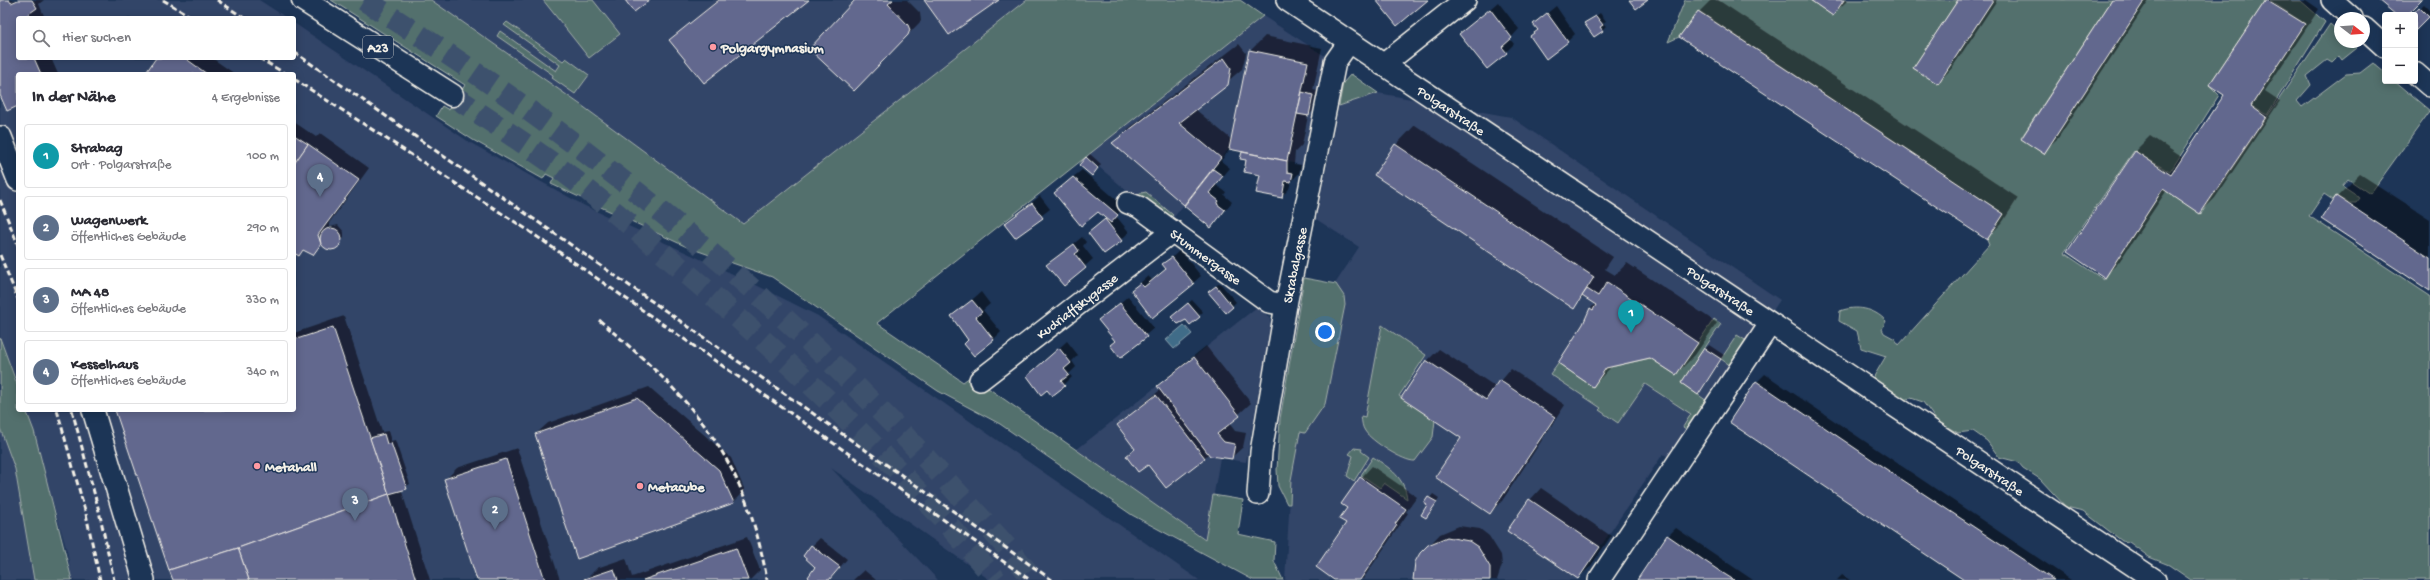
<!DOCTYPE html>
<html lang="de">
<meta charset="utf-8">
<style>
:root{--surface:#fff;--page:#f7f7f7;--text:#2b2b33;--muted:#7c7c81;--line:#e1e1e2;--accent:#8a5d65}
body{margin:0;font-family:"Gochi Hand",sans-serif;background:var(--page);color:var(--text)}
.controls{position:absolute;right:12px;top:12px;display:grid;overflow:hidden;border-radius:4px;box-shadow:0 2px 10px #0003}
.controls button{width:36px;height:36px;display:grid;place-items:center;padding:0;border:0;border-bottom:1px solid var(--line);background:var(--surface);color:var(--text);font:20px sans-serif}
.compass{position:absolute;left:2334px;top:12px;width:36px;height:36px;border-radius:50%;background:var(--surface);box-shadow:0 2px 10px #0003;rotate:107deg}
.you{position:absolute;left:1325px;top:332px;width:14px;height:14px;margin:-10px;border:3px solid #fff;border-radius:50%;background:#1a73e8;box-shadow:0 0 0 6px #1a73e833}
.badge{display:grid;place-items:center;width:26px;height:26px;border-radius:50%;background:var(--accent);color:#fff;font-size:13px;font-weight:700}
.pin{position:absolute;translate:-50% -33px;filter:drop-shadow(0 1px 2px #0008)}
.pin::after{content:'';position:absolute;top:21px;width:14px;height:12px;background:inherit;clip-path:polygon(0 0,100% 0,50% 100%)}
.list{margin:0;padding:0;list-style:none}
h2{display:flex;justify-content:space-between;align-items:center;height:52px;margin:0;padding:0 16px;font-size:17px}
h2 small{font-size:13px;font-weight:400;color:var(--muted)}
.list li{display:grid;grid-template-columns:26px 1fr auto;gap:12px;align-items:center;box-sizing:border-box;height:64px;margin:0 8px 8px;padding:0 8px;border:1px solid var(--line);border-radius:4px}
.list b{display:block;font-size:15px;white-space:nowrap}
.list p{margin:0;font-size:13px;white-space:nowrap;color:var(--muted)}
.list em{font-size:13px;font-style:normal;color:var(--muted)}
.icon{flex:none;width:22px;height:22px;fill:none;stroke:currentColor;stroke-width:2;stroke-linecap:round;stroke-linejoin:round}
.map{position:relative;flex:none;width:2430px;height:580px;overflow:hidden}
.search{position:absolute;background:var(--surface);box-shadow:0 2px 10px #0003;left:16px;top:16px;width:280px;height:44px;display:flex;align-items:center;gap:10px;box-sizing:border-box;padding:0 14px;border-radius:4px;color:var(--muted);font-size:15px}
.panel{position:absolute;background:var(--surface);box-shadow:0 2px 10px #0003;left:16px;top:72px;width:280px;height:340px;border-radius:4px}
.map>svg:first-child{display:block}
.built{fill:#324468}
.green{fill:#536f6d;stroke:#a4b0aa}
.water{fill:#416c88;stroke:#89a1ae}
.shadow{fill:#0007;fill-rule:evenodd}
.building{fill:#62678e;stroke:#f4f1e8}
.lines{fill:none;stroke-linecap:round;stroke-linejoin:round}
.motorway-tunnel{stroke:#3d516d;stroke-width:22;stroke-dasharray:22 11;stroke-linecap:butt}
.minor-casing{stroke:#f4f1e8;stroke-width:24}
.motorway-casing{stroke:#f4f1e8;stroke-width:25}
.minor{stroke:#1d3557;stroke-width:21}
.motorway{stroke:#1d3557;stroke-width:22}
.rail{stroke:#f4f1e8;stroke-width:3;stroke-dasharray:6 3;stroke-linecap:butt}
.poi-dot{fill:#ff9aa2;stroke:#1d3557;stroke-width:1.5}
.labels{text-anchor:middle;stroke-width:3;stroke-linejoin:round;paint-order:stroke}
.shield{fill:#1d3557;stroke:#b4b9bc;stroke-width:1}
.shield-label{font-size:13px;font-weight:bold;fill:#f4f1e8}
.poi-label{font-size:14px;font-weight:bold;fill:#f4f1e8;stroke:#1d3557;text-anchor:start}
.street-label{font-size:14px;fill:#f4f1e8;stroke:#1d3557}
</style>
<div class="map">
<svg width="2430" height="580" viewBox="0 0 2430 580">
<rect width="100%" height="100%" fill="#1d3557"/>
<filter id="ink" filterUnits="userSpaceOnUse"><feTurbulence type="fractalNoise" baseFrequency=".025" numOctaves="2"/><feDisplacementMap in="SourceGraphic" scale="8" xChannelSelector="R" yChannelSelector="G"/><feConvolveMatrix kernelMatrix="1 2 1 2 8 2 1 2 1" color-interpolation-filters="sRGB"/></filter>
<g filter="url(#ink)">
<g class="built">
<path d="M0 0H259L287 18H18V58H294V23L469 142 585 206 748 281 818 316 1199 580H990L831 468 938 580H72L67 551 26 410H294V74H18V387L0 338Z"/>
<path d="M431 0H1027L743 224 581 105Z"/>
<path d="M1263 16 1325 56 1302 165 1229 149 1174 217 1146 193 1132 195 1086 156Z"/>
<path d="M1378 93 1511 117 1780 300 1673 459 1663 454 1578 580H1285L1291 480 1327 283 1335 284 1359 247 1316 219 1339 106Z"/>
<path d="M1257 307 1270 318 1271 326 1246 462 1220 458 1206 540 1076 450Z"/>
<path d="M0 428 15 469 34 580H0Z"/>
</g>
<g class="green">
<path d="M331 0H431L581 105 743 224 1027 0H1240L1263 16 877 323 963 382 974 374 988 388 1205 540 1213 495 1243 500 1238 534 1275 542 1274 561 1283 580H1253L1132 515 1000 424 938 391 772 277 687 247 551 184 554 178 546 174 543 179 473 140 436 116 442 106 449 110 465 85Z"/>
<path d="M543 0H593L620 34 589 58Z"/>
<path d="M1685 0H1810L1833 16 1844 0H1958L1913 68 1938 84 1993 0H2112L2021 138 2044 154 2145 0H2266L2209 85 2219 95 2170 172 2134 151 2064 253 2104 280 2163 189 2201 214 2330 24 2340 33V42H2350L2357 48 2342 60 2339 56 2332 63 2327 60 2307 76 2311 85 2297 101 2302 107 2346 74 2360 73 2373 63 2385 73V81H2394L2430 111 2370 194 2348 179 2342 186 2360 198 2356 203H2348L2336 196 2333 200 2324 194 2309 216 2430 296V580H2191L2169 565 2149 557 2129 542 2122 541 2083 511 2066 507 2040 479 2023 468 2018 462 1999 457 1987 441 1973 431 1958 433 1942 424 1936 420 1923 402 1911 398 1899 401 1871 388 1873 378 1886 356 1861 348 1857 331 1839 321 1840 311C1856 305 1874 308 1886 321L1882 329 1884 333 1895 339 1899 345 1989 245 1987 240 2004 214 1699 11 1679 37 1668 42Z"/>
<path d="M2269 0H2300L2325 22 2267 115 2251 106 2305 24Z"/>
<path d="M507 22 563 61 566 58 589 75 575 94 552 78 553 75 497 36 500 31 556 71 560 65 504 25Z"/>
<path d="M1351 74 1378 93 1339 106 1343 83Z"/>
<path d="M1146 192 1173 215 1168 221 1132 195Z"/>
<path d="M1304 278 1336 284 1344 296 1345 305 1325 404 1305 433 1300 432 1291 480 1290 504H1287L1278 486 1277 470 1280 419Z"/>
<path d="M1714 319 1721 324 1681 383 1710 403 1691 432 1683 427 1691 414 1645 384 1618 423 1599 410 1601 408 1550 374 1558 363 1593 387 1606 368 1650 358 1676 375Z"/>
<path d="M1382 325 1426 355 1399 396 1435 420 1433 437 1415 461C1404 462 1371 441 1365 431 1362 427 1362 422 1361 416L1365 417Z"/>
<path d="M1737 335 1750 343 1734 368 1721 359Z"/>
<path d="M0 338 18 387V410H26L34 431 72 580H34L15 469 0 428Z"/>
<path d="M1354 448 1362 449 1361 451 1369 457 1354 481 1347 476 1353 456 1349 454Z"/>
<path d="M1373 457C1390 468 1405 478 1407 499L1384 483 1380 488 1361 475Z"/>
</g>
<path class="water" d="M1184 325 1192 334 1174 349 1166 340Z"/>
<g class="shadow">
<path d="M0 0H44L39 4 45 18H18V58H51L58 74H18V105L0 92Z"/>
<path d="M718 0H807L671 40Z"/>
<path d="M856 0H907L920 13 921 21 865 79Z"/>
<path d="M1711 0H1718L2018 198 2002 223 1987 238 1699 12Z"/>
<path d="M1811 0H1848L1833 14Z"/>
<path d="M1959 0H1997L1952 68 1938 83Z"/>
<path d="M2113 0H2149L2058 138 2043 152Z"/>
<path d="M2267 0H2306L2319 9 2265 91 2280 101 2215 198 2200 213 2167 190 2119 262 2104 277 2068 251 2135 151 2150 136 2183 158 2225 94 2210 85Z"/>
<path d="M1498 2 1519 29 1510 39 1514 44 1506 52 1461 34Z"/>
<path d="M2424 5 2430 11V14L2415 30 2413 15Z"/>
<path d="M1556 6 1575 34 1567 42 1531 36 1538 29 1534 24Z"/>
<path d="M1600 13 1606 21 1603 23 1606 26 1602 30 1586 23Z"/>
<path d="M1265 36 1322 48 1313 90 1317 91 1312 112 1308 116 1302 145 1295 152 1294 164 1301 165 1299 173 1291 182 1289 189 1281 197 1248 160 1244 151 1231 148 1221 161 1230 168 1216 185 1226 192 1224 195 1232 202 1211 227 1187 200 1114 143 1128 129 1239 44 1246 53 1242 69 1195 109 1232 140 1250 51Z"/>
<path d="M157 58H212L235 74H146Z"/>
<path d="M294 122 316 137 320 133 369 168 329 223 330 227 338 225 344 232V238L333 249 326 248 322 244 313 254 304 250 299 255 294 252ZM318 230 321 241H319L316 231Z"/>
<path d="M1415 125 1613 257 1605 269 1615 275 1627 263 1717 323 1695 355 1676 374 1650 357 1612 366 1593 386 1584 325 1591 308 1595 304 1584 296 1573 307 1396 145Z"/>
<path d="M1090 154 1101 164 1096 171 1086 158Z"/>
<path d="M1082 170 1125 207 1116 216 1129 232 1121 240 1089 233 1106 218 1063 185Z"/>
<path d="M2360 174 2430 219V289L2337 197Z"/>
<path d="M1040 196 1050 209 1015 236 1005 224Z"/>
<path d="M1082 237 1086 242 1083 246 1093 259 1064 285 1048 265Z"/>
<path d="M1180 250 1201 276 1193 283 1132 290 1148 276 1152 280 1167 268 1164 265Z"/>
<path d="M1220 283 1236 302 1232 306 1213 288Z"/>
<path d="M981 292 990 304 983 310 1001 332 993 340H969L953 316Z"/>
<path d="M1128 296 1154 328 1120 357 1111 345 1116 340 1100 320Z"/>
<path d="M1192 300 1203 312 1190 323 1176 313Z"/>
<path d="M344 316 382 432 388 431 391 441 395 440 410 484 401 489 430 580H175L117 410H294V333Z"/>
<path d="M1067 341 1078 355 1072 361 1076 367 1069 374 1072 377 1064 385 1047 389 1028 376Z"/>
<path d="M1709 345 1724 355 1701 390 1705 349Z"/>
<path d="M1206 346 1251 403 1229 423 1235 431 1246 433 1243 447 1231 458 1209 453 1204 458 1148 463 1127 456 1136 448 1118 425 1160 390 1158 386 1170 375Z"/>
<path d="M1439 349 1496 387 1511 369 1565 405 1502 501 1490 513 1462 437 1403 398 1427 361Z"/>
<path d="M1765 374 2071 580H1968L1757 382Z"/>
<path d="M649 387 731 458 745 491 734 502 578 558 536 434 548 423Z"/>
<path d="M517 448 560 580H478L445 480 457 468Z"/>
<path d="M1372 466 1417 497 1406 512 1408 513 1363 579 1336 580 1348 508 1361 478Z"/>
<path d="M1541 488 1611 536 1590 567 1578 578 1530 500Z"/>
<path d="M1433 494 1439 498 1430 513 1429 505 1426 503Z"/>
<path d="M1459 526 1480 529 1489 536 1501 555 1502 565 1497 580H1415L1421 554 1440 534Z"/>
<path d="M1676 528 1753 580H1638L1668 536Z"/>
<path d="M747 537 760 570 750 580H585L597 568 626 558 632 577Z"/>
<path d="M820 538 847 559 829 580H813L817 567 812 546Z"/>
<path d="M864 570 876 580H853Z"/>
<path d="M1842 575 1850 580H1837Z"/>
</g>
<g class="building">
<path d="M0 0H9L11 3 18 0H32L37 8 27 15 29 18H18V58H34L41 74H18V106L7 111 0 95Z"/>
<path d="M625 0H650L634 12Z"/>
<path d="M719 0H809L704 83 669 40Z"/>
<path d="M855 0H893L888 4 908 25 910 30 908 35 854 91 809 49Z"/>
<path d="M924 0H999L949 35Z"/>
<path d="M1376 0H1428L1397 26Z"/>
<path d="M1629 0H1648L1636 9Z"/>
<path d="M1810 0H1844L1833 16Z"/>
<path d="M1958 0H1993L1938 84 1913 68Z"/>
<path d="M2112 0H2145L2044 154 2021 139Z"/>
<path d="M2266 0 2305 24 2251 106 2266 117 2200 214 2163 189 2105 278 2067 252 2135 151 2171 175 2224 95 2209 85Z"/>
<path d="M2378 0H2422L2407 15H2396Z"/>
<path d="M2419 7 2429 17 2415 31V15H2412Z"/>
<path d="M1490 9 1512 38 1502 47 1507 53 1487 69 1459 34Z"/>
<path d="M1698 11 2004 214 1987 240 1679 37Z"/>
<path d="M1547 13 1568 42 1546 59 1530 36 1538 30 1533 24Z"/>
<path d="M1596 16 1603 25 1600 27 1603 31 1594 37 1584 23Z"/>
<path d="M1249 50 1308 62 1287 161 1229 149Z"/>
<path d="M156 58H185L207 74H145Z"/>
<path d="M1224 58 1231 68 1228 85 1179 123 1221 158 1184 205 1112 143Z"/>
<path d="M1302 92 1313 95 1309 116 1297 114Z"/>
<path d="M294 135 308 144 294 164Z"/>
<path d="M308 144 359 180 318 235 321 244 313 255 303 250 299 256 294 253V164Z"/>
<path d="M1395 144 1594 277 1574 309 1374 175Z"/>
<path d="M1242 152 1287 161V172L1293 173 1291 182 1285 181 1282 198 1256 193 1260 175 1244 172 1246 160 1240 159Z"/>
<path d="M1086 157 1098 168 1092 176 1079 165Z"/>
<path d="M1213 169 1223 176 1209 193 1219 201 1217 204 1225 210 1211 228 1184 206Z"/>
<path d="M1073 177 1118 215 1111 223 1098 212 1081 226 1054 193Z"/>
<path d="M2336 196 2430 258V291L2321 219Z"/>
<path d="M1032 203 1043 218 1015 238 1004 224Z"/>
<path d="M1105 219 1122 241 1104 254 1088 233Z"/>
<circle cx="331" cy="239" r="11"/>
<path d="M1074 244 1079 251 1075 254 1086 268 1064 286 1046 265Z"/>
<path d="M1172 257 1194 284 1152 318 1131 290 1140 283 1144 287 1166 269 1162 264Z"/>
<path d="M1607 282 1698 343 1676 375 1650 358 1606 368 1593 387 1558 363 1583 324 1590 308 1593 310 1596 305 1582 296 1587 289 1598 296Z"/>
<path d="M1216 286 1233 307 1226 313 1208 292Z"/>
<path d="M972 300 982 312 976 317 994 340 974 356 964 344 968 340 951 316Z"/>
<path d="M1120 303 1147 337 1120 358 1110 345 1115 341 1098 320Z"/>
<path d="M1188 303 1200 317 1190 325 1186 320 1178 324 1171 317Z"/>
<path d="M333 327 389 494 238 548 169 570 115 410H294V340Z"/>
<path d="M1059 348 1071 363 1064 369 1069 375 1061 381 1065 386 1052 396 1047 390 1041 395 1027 376Z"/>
<path d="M1704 348 1721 359 1698 395 1681 383Z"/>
<path d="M1194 357 1240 416 1217 434 1224 442 1235 444 1232 459 1210 456 1157 386Z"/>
<path d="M1426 360 1486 400 1499 380 1555 417 1490 514 1435 477 1461 438 1401 398Z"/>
<path d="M1756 381 1880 465 2054 580H1964L1940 564 1729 422Z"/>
<path d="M1156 395 1205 458 1166 488 1148 465 1138 472 1126 456 1135 449 1117 425Z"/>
<path d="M637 398 719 470 734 503 577 559 535 434Z"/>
<path d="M384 434 387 444 391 443 407 489 389 494 370 438Z"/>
<path d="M506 459 545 580H477L444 479Z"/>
<path d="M1360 477 1406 509 1395 524 1397 525 1360 580H1334L1316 567 1346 523 1339 519 1347 508 1341 504Z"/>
<path d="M389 494 416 580H249L238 548Z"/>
<path d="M1428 497 1437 502 1426 518 1421 515 1427 505 1424 503Z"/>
<path d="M1529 499 1600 547 1578 579 1507 531Z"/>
<path d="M1667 535 1718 570 1734 580H1637Z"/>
<path d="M1447 537 1469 541 1478 547 1490 567V580H1413L1415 562 1420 553 1428 545Z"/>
<path d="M811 545 840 567 829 580H811L808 577 815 567 803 556Z"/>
<path d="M238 548 249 580H173L169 570Z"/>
<path d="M736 548 748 580H643Z"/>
<path d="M614 569 618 580H584V579Z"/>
</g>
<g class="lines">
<g class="motorway-tunnel">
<path d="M364 0C573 130 766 286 933 466 967 504 1002 540 1034 580"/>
<path d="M452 95C486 118 521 141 555 165 607 204 656 247 705 289 809 379 908 474 996 580"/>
</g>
<g class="minor-casing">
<g id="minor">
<path id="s1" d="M1287 0 2155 580"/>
<path d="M2332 0 2352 18"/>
<path d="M2364 28 2385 47"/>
<path d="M1383 65 1465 0"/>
<path d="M2415 73 2430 86"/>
<path d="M1 137 18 180"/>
<path id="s2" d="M1128 203 1139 207 1269 302 1286 305"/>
<path id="s3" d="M980 380 1173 231"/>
<path d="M93 410 144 580"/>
<path id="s4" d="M1258 494 1261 452 1286 305 1335 62 1349 42"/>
<path d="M1599 580 1770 324"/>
</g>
</g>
<g class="motorway-casing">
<path id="motorway" d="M303 0 452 95"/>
</g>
<use href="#minor" class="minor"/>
<use href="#motorway" class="motorway"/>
<g class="rail">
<path d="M163 0 193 18"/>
<path d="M217 0 244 18"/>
<path d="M294 52 1052 580"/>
<path d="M259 58 286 74"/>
<path d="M294 79 526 229 1030 580"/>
<path d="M0 200 18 245"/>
<path d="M0 255 18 299"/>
<path d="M599 320C692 399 745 455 767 580"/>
<path d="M57 410 86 514 100 580"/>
<path d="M72 410 99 511 114 580"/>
</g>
</g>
</g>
<g class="poi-dot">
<circle cx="713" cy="47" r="4"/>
<circle cx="257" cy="466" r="4"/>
<circle cx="640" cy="486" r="4"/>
</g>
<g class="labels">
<rect class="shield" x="363" y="36" width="30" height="22" rx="3"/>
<g class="shield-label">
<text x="378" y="52">A23</text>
</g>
<g class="poi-label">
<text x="721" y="52">Polgargymnasium</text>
<text x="265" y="471">Metahall</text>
<text x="648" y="491">Metacube</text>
</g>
<g class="street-label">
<text dy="5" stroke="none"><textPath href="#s1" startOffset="198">Polgarstraße</textPath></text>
<text dy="5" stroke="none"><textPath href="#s2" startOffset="95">Stummergasse</textPath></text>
<text dy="5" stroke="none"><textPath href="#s4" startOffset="232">Skrabalgasse</textPath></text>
<text dy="5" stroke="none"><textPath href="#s1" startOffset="522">Polgarstraße</textPath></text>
<text dy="5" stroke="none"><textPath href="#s3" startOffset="122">Kudriaffskygasse</textPath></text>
<text dy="5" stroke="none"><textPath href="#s1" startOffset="846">Polgarstraße</textPath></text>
</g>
</g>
</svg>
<div class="controls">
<button>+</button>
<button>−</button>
</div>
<svg class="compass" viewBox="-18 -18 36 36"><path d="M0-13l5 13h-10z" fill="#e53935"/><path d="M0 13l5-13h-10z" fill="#7c7c81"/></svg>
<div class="you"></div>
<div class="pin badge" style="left:1631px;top:333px;background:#0f9aa8">1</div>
<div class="pin badge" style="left:495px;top:530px;background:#5c6f8a">2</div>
<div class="pin badge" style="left:355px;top:521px;background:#5c6f8a">3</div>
<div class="pin badge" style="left:320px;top:197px;background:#5c6f8a">4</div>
<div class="search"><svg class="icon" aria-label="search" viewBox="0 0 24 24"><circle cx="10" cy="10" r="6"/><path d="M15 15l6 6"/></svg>Hier suchen</div>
<section class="panel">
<h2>In der Nähe<small>4 Ergebnisse</small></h2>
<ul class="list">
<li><span class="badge" style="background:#0f9aa8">1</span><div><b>Strabag</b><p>Ort · Polgarstraße</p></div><em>100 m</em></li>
<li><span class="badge" style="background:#5c6f8a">2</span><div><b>Wagenwerk</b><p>Öffentliches Gebäude</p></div><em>290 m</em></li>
<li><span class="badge" style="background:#5c6f8a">3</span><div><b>MA 48</b><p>Öffentliches Gebäude</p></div><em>330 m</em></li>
<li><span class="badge" style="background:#5c6f8a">4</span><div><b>Kesselhaus</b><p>Öffentliches Gebäude</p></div><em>340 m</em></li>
</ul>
</section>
</div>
